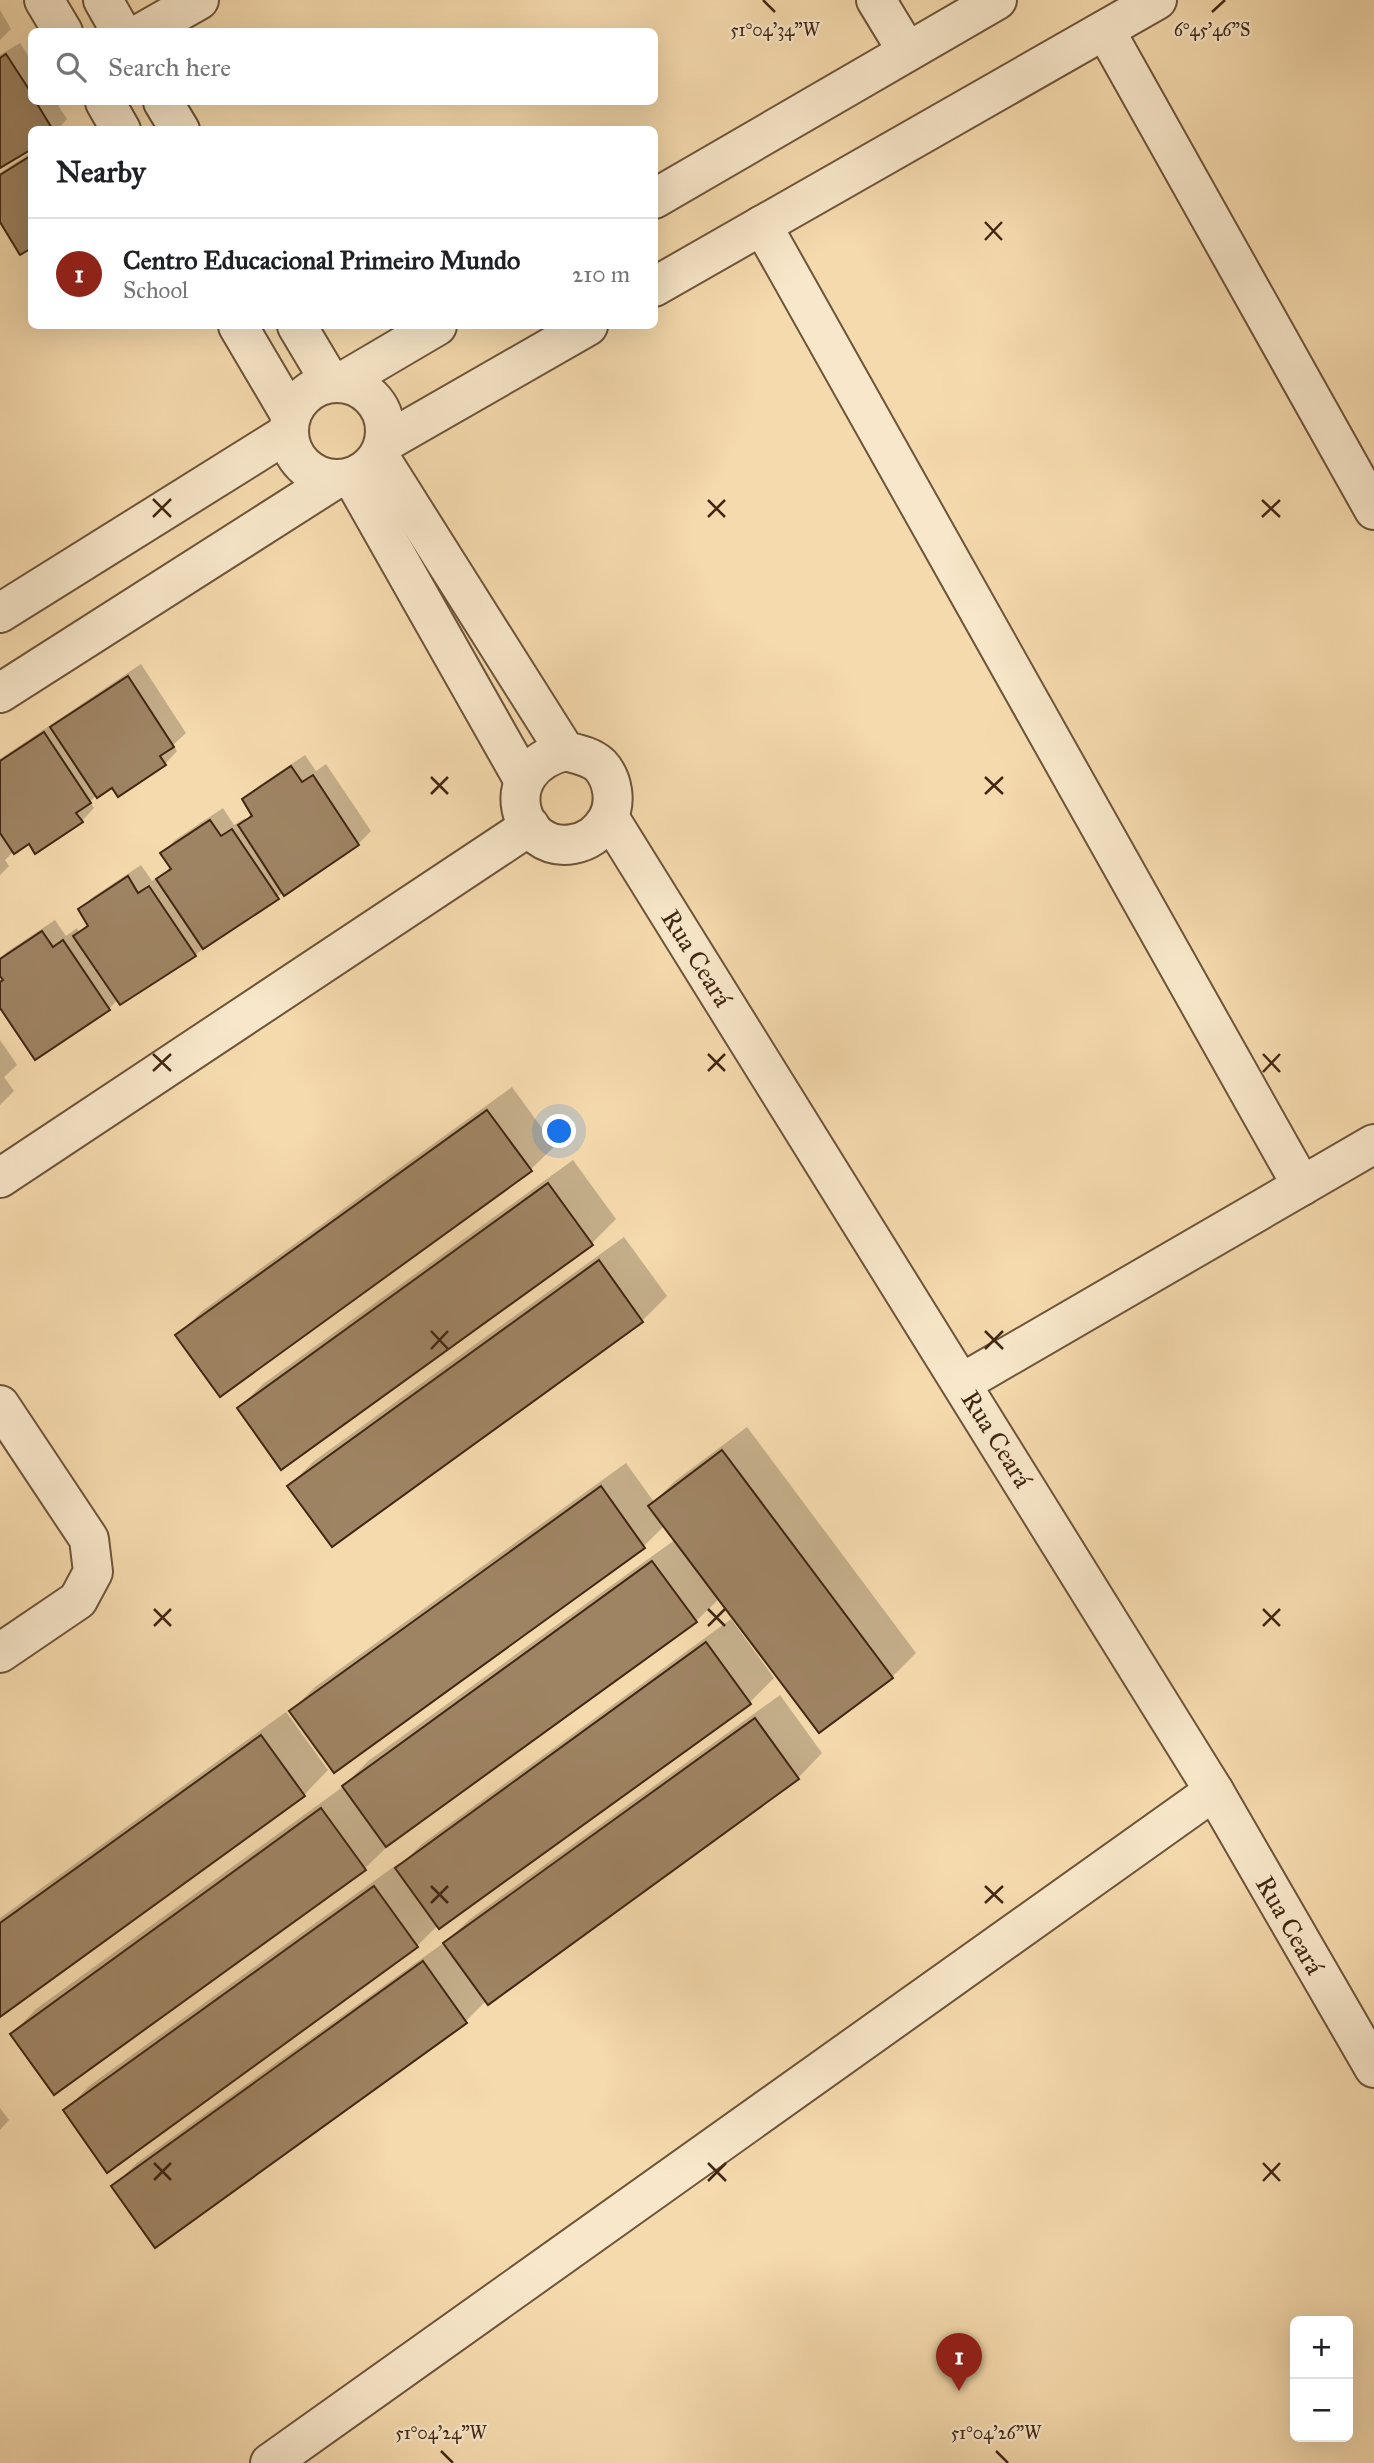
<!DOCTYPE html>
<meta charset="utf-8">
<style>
:root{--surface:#fff;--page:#f6f6f6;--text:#202124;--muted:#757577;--line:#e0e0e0;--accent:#8f2418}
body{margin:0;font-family:"IM FELL Great Primer",serif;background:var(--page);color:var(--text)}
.controls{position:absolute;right:21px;bottom:21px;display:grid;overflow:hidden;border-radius:10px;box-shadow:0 7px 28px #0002}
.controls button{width:63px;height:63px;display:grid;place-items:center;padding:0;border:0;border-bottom:2px solid var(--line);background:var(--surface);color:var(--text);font:35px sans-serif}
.you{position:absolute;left:560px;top:1132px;width:24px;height:24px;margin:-18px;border:5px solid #fff;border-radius:50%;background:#1a73e8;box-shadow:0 0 0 10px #1a73e833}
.badge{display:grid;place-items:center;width:46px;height:46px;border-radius:50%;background:var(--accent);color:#fff;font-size:23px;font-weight:700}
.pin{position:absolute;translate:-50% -58px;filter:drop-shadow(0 2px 4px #0008)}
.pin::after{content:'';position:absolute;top:37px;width:24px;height:21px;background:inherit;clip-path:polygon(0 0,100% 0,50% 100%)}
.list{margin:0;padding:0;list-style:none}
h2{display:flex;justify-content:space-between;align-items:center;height:91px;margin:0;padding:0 28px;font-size:30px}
h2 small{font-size:23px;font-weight:400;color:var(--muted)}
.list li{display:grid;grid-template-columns:46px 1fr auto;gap:21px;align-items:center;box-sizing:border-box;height:112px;padding:0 28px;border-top:2px solid var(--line)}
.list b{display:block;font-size:26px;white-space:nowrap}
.list p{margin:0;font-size:23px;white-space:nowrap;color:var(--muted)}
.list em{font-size:23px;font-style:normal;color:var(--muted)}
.icon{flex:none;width:38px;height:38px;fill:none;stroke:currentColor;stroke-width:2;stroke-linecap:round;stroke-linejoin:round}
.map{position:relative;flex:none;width:1374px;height:2463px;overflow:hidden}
.search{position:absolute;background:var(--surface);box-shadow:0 7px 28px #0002;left:28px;top:28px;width:630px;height:77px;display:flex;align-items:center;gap:18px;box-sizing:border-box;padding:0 24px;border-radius:10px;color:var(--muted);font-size:26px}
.panel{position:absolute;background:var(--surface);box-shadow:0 7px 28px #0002;left:28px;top:126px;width:630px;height:203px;border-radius:10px}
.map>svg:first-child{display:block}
.shadow{fill:#0003}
.building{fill:#9f8463;stroke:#412712;stroke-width:2}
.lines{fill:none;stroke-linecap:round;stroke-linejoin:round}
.minor-casing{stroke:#6e5439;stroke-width:42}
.minor{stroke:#f8e7ca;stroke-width:38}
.ticks{fill:none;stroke:#412712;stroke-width:2.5}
.labels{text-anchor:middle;stroke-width:5;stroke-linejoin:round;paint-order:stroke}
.street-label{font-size:26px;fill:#412712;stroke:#f8e7ca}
.ticks-label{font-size:18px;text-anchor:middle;fill:#412712;stroke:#f8e7ca;stroke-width:5;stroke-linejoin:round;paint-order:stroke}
</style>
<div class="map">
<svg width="1374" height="2463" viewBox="0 0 1374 2463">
<rect width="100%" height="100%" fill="#f5daad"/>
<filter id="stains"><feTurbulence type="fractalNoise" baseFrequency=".00286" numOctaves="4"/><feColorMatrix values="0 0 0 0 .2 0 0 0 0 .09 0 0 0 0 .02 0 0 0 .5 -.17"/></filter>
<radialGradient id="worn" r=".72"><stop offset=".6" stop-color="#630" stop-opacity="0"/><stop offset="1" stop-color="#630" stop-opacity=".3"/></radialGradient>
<g class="shadow">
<path d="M0 10 11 29 0 40Z"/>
<path d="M20 43 32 62V102H56L67 119 57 130H32L0 166V55Z"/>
<path d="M32 152V249L0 219V173Z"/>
<path d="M141 664 186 733 173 745 177 751 165 764 113 785 97 794 90 802 94 808 82 821 29 842 14 851 5 860 9 866 0 875V759Z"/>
<path d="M305 755 316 771 326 764 371 831 358 844 284 892 195 955 118 999 109 1009 0 1005V980L3 977 0 972V959L7 952 55 920 66 936 77 928 79 932 89 923 80 909 93 897 141 865 152 881 164 873 171 866 162 853 175 840 223 808 234 825 245 818 246 819 252 813 244 800 257 787Z"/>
<path d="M0 1040 17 1065 4 1077 14 1091 0 1105Z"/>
<path d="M512 1087 555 1146 530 1170 178 1335 202 1311Z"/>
<path d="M573 1160 616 1219 592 1243 282 1467 239 1408 263 1384Z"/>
<path d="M624 1237 667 1296 642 1321 332 1545 289 1486 314 1461Z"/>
<path d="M747 1427 916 1653 892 1677 720 1598 696 1621 389 1845 364 1869 12 2034 36 2009 344 1786 368 1761 676 1539 665 1525 644 1546 334 1770 291 1711 315 1687 626 1463 654 1502 675 1481Z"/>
<path d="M731 1619 774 1678 750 1702 438 1925 417 1946 107 2170 65 2111 89 2086 399 1863 401 1865 422 1844Z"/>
<path d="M780 1695 822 1753 798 1778 487 2000 466 2021 113 2186 138 2162 449 1939 470 1919Z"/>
<path d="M286 1712 328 1770 304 1795 0 2015V1918Z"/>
<path d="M0 2108 9 2120 0 2130Z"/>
</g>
<g class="building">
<path d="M6 54 32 94V102H36L53 130H32V149L0 168V58Z"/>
<path d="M32 155V252L30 249 20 255 0 222V175Z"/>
<path d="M128 676 174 747 160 756 166 765 118 797 112 788 97 798 50 727Z"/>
<path d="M44 732 91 803 76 813 83 822 35 854 29 844 14 854 0 833V761Z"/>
<path d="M291 766 302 782 313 775 359 845 284 896 238 825 252 816 242 799Z"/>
<path d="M210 820 221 836 232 829 279 899 203 949 156 879 171 869 160 853Z"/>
<path d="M128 876 138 893 149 886 196 956 120 1005 73 936 88 926 78 909Z"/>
<path d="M42 931 53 947 63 940 110 1010 35 1060 0 1008V982L3 980 0 976V959Z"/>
<path d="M487 1110 532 1171 220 1397 175 1335Z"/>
<path d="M548 1183 593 1245 281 1470 237 1408Z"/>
<path d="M599 1260 643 1322 332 1547 287 1486Z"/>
<path d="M722 1450 893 1678 819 1733 648 1506Z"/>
<path d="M601 1486 645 1548 334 1773 289 1711Z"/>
<path d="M652 1561 697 1622 386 1847 342 1786Z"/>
<path d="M706 1642 751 1704 439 1929 395 1868Z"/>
<path d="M755 1718 799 1779 488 2005 443 1943Z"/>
<path d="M261 1735 305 1796 0 2017V1923Z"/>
<path d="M321 1808 366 1870 54 2095 10 2034Z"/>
<path d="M374 1886 418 1947 107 2173 63 2110Z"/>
<path d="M423 1961 467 2023 155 2248 111 2186Z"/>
</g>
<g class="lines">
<g class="minor-casing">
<g id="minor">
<path d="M44 0 63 32"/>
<path d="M103 0 121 32"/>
<path d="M876 0 907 51"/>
<path d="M1105 30 1374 510"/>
<path d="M143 32 199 0"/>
<path d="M105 102 121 130"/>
<path d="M163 102 180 130"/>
<path d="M654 199 997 0"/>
<path d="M762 225 1302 1186"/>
<path d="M654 287 1157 0"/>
<path d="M238 326 291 416"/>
<path d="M297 326 331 383"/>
<circle cx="337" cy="431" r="48"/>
<path d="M340 383 437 326"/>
<path d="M384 443 588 326"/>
<path d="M379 456 565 751C577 754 590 756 600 765 613 779 617 803 607 820 599 833 589 841 573 844 519 854 492 770 565 751"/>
<path d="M352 477 524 781"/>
<path d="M0 613 288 433"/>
<path d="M0 693 334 480"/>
<path d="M609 817 1214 1791 1374 2068"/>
<path d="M0 1178 530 826"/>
<path d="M962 1383 1374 1144"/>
<path d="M0 1405 89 1539 93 1572 78 1600 0 1653"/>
<path d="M270 2463 1214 1791"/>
</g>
</g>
<use href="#minor" class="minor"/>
</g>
<path class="ticks" d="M763 0 775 12M1212 12 1225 0M985 222 1002 240M985 240 1002 222M153 499 171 517M708 500 725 517M1262 500 1280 517M153 517 171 499M708 517 725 500M1262 517 1280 500M431 777 448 794M985 777 1003 794M431 794 448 777M985 794 1003 777M153 1054 171 1071M708 1054 725 1071M1263 1054 1280 1072M153 1071 171 1054M708 1071 725 1054M1263 1072 1280 1054M431 1331 448 1349M985 1331 1003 1349M431 1349 448 1331M985 1349 1003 1331M154 1609 171 1626M708 1609 725 1626M1263 1609 1280 1626M154 1626 171 1609M708 1626 725 1609M1263 1626 1280 1609M431 1886 448 1903M985 1886 1003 1903M431 1903 448 1886M985 1903 1003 1886M154 2163 171 2180M708 2163 726 2181M1263 2163 1280 2181M154 2180 171 2163M708 2181 726 2163M1263 2181 1280 2163M441 2451 453 2463M996 2451 1008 2463"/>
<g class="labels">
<g class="street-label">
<text transform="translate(697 958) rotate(58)" y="9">Rua Ceará</text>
<text transform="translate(997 1439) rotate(58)" y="9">Rua Ceará</text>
<text transform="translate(1290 1925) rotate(60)" y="9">Rua Ceará</text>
</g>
</g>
<g class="ticks-label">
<text x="775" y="36">51°04'34"W</text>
<text x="1212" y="36">6°45'46"S</text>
<text x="441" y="2439">51°04'24"W</text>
<text x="996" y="2439">51°04'26"W</text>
</g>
<rect width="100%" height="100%" filter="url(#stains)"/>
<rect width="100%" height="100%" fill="url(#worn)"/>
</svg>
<div class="controls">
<button>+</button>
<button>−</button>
</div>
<div class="you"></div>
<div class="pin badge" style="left:959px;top:2391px">1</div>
<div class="search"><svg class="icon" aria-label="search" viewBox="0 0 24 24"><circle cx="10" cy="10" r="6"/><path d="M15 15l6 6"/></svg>Search here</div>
<section class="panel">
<h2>Nearby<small></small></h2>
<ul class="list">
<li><span class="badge">1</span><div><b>Centro Educacional Primeiro Mundo</b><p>School</p></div><em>210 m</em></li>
</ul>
</section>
</div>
